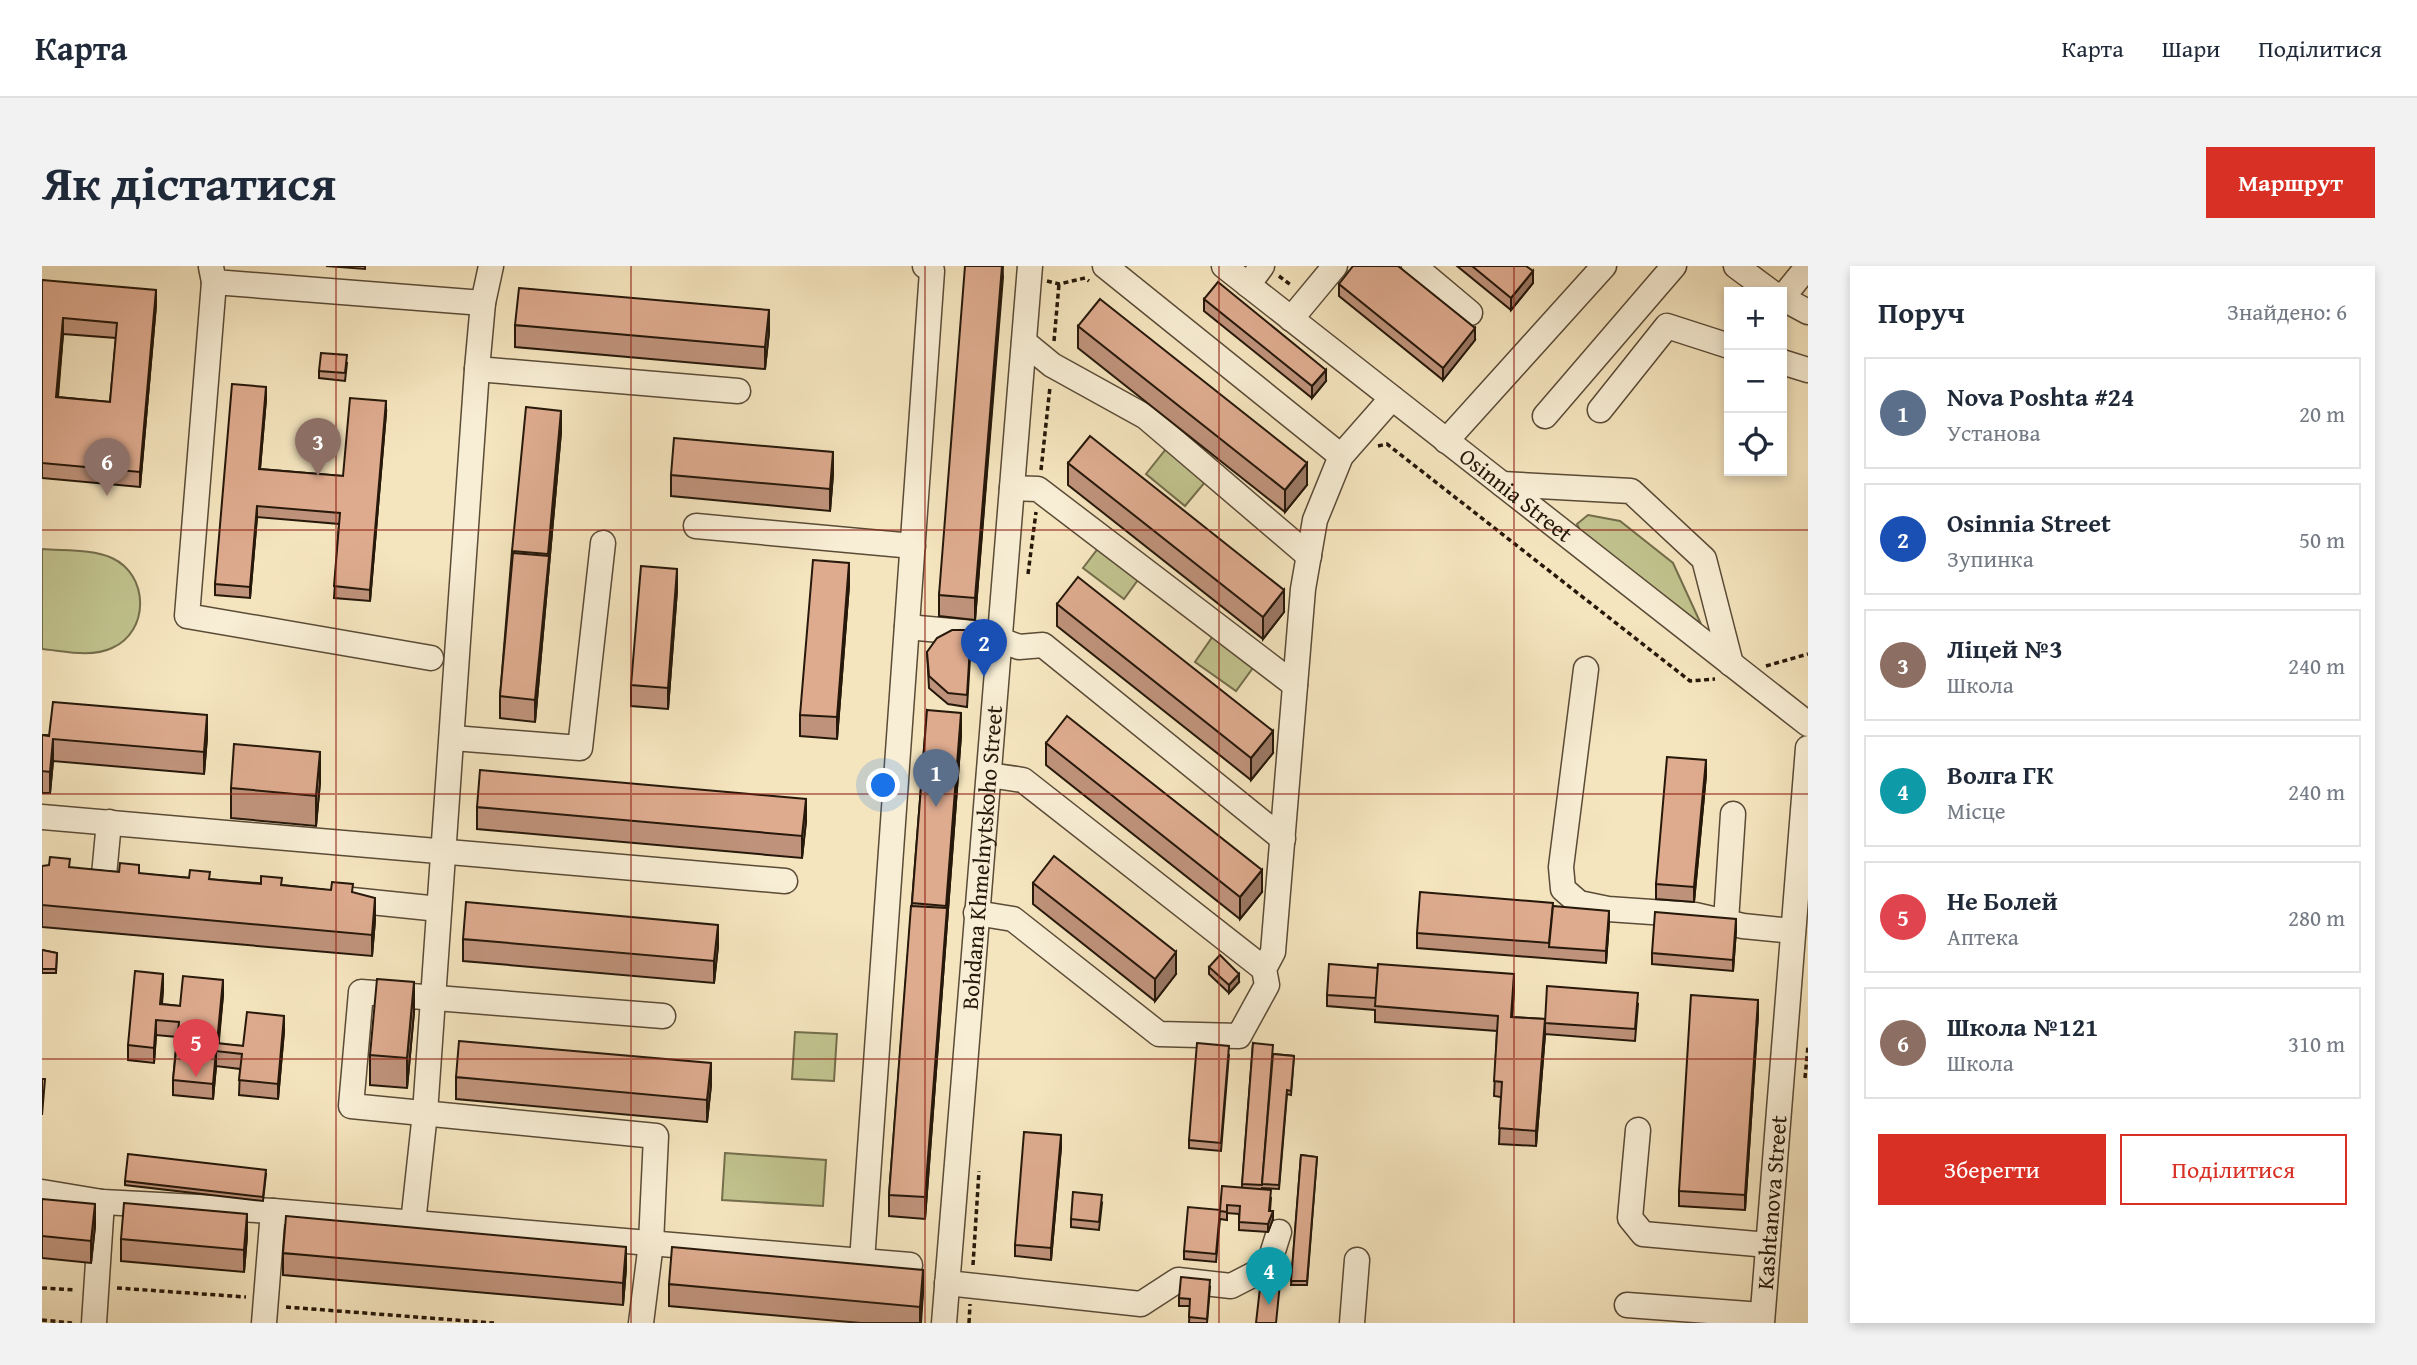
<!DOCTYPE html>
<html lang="uk">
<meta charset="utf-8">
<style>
:root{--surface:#fff;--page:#f2f2f3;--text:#1f2937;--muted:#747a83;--line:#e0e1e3;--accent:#d93025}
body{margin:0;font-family:"Gentium Book Plus",serif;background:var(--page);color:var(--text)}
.controls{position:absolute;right:21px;top:21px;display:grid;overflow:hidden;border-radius:0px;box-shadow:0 4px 10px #0003}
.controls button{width:63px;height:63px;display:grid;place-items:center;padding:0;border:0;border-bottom:2px solid var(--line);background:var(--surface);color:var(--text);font:35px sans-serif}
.you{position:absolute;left:842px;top:520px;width:24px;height:24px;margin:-18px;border:5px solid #fff;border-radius:50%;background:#1a73e8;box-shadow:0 0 0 10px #1a73e833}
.badge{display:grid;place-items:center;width:46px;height:46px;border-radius:50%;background:var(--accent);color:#fff;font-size:23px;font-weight:700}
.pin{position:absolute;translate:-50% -58px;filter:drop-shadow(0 2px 4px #0008)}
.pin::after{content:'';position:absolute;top:37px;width:24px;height:21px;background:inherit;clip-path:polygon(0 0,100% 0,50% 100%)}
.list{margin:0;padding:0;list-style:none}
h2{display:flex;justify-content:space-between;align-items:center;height:91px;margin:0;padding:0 28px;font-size:30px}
h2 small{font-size:23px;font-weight:400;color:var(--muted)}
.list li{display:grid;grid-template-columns:46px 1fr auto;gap:21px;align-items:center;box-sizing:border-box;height:112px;margin:0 14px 14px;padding:0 14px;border:2px solid var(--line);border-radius:0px}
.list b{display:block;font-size:26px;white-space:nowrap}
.list p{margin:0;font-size:23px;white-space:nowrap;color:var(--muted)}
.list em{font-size:23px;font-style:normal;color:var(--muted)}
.actions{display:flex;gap:14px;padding:21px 28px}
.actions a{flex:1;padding:16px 0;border:2px solid var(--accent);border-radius:0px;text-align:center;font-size:24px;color:var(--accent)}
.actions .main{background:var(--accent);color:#fff}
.icon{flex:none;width:38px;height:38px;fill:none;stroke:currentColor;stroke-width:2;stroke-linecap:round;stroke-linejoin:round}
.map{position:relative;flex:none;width:1766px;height:1057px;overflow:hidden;border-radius:0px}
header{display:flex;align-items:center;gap:42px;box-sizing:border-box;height:98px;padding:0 35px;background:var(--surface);border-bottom:2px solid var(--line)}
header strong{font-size:33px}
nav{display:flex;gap:38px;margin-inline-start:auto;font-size:24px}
.intro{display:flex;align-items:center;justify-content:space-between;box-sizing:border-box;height:168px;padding:0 42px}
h1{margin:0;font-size:49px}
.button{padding:18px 32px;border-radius:0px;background:var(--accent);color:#fff;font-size:24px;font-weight:700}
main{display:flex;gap:42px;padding:0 42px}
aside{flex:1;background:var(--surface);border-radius:0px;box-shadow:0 4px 10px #0003}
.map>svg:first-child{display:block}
.green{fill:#c1c38e;stroke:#746e4c;stroke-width:2}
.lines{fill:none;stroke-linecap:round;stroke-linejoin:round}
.minor-casing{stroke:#5a4b37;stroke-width:27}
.path{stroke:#26180a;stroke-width:3.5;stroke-dasharray:5 3.5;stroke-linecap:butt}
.minor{stroke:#f8eed5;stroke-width:24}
.wall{fill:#bf937b;stroke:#26180a;stroke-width:2;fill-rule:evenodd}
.shaded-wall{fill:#9b7864;stroke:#26180a;stroke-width:2}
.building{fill:#deab8f;stroke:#26180a;stroke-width:2;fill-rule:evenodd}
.grid{fill:none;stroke:#8f2418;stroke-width:2;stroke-opacity:0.55}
.labels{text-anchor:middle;stroke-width:7;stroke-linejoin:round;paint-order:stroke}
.street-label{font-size:23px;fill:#26180a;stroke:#f8eed5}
</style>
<header>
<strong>Карта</strong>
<nav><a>Карта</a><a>Шари</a><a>Поділитися</a></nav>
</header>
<div class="intro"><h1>Як дістатися</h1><a class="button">Маршрут</a></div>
<main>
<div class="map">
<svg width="1766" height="1057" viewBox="0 0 1766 1057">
<rect width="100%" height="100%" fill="#f5e5bf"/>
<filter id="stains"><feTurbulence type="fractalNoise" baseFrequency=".00286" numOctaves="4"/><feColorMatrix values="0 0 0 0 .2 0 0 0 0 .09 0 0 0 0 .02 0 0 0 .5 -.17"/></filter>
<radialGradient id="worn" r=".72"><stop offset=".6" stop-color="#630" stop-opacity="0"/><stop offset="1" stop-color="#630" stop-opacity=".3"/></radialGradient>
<g class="green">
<path d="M1124 183 1164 215 1143 240 1104 208Z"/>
<path d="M1546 249 1578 255 1631 297 1659 358 1538 265 1535 258Z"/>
<path d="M1061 276 1101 307 1082 333 1041 302Z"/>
<path d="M0 283C22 285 50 283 70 292 107 309 108 365 70 382 49 392 22 385 0 383Z"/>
<path d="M1171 370 1213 399 1194 425 1153 396Z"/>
<path d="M753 766 795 768 792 815 750 813Z"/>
<path d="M683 887 784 894 781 940 680 934Z"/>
</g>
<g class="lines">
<g class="minor-casing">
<g id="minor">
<path d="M1063 0 1299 190"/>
<path id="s1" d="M1182 0 1766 458"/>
<path d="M1372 0 1428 47"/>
<path d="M1694 0 1729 26"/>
<path d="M169 1 172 16 441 37"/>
<path d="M172 16 145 350 389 392"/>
<path d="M1206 19 1220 0"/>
<path d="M1740 32 1766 0"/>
<path d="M1740 32 1766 46"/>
<path d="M1249 53 1293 0"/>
<path d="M982 76 1010 99 1104 151 1267 290"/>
<path d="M1740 96 1766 104"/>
<path d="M435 103 696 125"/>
<path d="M1558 144 1625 60 1687 80"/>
<path d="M1503 150 1632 0"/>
<path d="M1404 175 1562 0"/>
<path d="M1460 218 1589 225 1662 293 1689 398"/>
<path d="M970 222 996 223 1253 419"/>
<path d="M654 260 871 280"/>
<path d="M865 361 942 368 977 381 1001 379 1241 573"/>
<path d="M1544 403 1519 601 1521 623 1537 637 1566 643 1653 649 1701 660 1751 665"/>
<path d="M411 472 538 482 561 277"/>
<path d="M947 509 981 514 1222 703"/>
<path d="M0 551 743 615"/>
<path d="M62 609 67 556"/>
<path d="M300 633 397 643"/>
<path d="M934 647 971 653 1117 768 1197 770 1225 719 1222 703 1231 686 1261 323 1273 254 1299 190 1350 132"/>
<path d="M1684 655 1691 548"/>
<path d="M1596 864 1588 952 1601 968 1726 979"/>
<path d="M0 926 60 936 231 945 820 995"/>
<path d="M371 957 383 847 435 103 441 37 449 0"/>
<path d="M868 999 820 995 890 5 883 0"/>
<path d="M905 1017 1099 1038 1136 1014 1189 1020 1226 1001 1237 966"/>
<path d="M1585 1039 1720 1049"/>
<path d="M52 1057 60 936"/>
<path d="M222 1057 231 945"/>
<path d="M599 1057 609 977 614 870 309 840 319 726 621 750"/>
<path id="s2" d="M902 1057 988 0"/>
<path d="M1310 1057 1315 994"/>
<path id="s3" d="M1720 1057 1766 482"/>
</g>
</g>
<g class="path">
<path d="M1237 10 1250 20"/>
<path d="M1005 15 1017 18 1043 12 1047 15"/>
<path d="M1012 75 1017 18"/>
<path d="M1336 180 1345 178 1648 415 1673 413"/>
<path d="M999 204 1008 121"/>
<path d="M986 308 994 246"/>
<path d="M1724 400 1766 388"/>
<path d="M1763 812 1766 780"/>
<path d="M931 999 937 905"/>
<path d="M0 1022 33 1024"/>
<path d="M75 1022 204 1031"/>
<path d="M244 1041 452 1057"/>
<path d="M0 1054 30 1057"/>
<path d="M927 1057 928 1038"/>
</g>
<use href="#minor" class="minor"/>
</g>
<g class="wall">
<path d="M284 0H323V3Z"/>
<path d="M961 0 933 354 897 350V329Z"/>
<path d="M1415 0H1484L1491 17 1469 44Z"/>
<path d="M0 14 114 39 98 221 0 212ZM21 68 74 72 68 136 16 131Z"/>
<path d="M1297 18 1433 74 1401 114 1297 30Z"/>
<path d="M1162 33 1284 115 1270 132 1162 45Z"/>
<path d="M473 59 727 66 723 103 473 81Z"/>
<path d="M1036 60 1265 219 1243 246 1036 82Z"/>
<path d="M305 97 303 115 277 112V105Z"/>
<path d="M224 133 218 203 301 210 344 147 328 335 292 332 297 258 215 251 208 332 173 329V318Z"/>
<path d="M519 166 493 456 458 452V430L470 285Z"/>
<path d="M1026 197 1242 346 1221 373 1026 219Z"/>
<path d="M791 208 788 245 629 230V209Z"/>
<path d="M807 319 795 473 758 470V449Z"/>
<path d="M635 324 626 443 589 440V419Z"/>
<path d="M1015 338 1231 487 1209 514 1015 360Z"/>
<path d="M929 376 925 441 906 438 887 422 885 386Z"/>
<path d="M885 444 919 469 883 953 847 950V929Z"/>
<path d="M0 469 165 471 162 508 11 495 8 527H0Z"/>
<path d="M1004 477 1220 626 1198 653 1004 499Z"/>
<path d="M1664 509 1652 636 1614 633V618Z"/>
<path d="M278 516 274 560 189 552V522Z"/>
<path d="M435 541 764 555 760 592 435 563Z"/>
<path d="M0 600 240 619 311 627 333 654 330 690 0 661Z"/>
<path d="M991 617 1134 708 1113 735 991 638Z"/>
<path d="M1511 640 1567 656 1564 697 1375 682V667Z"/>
<path d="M1694 664 1691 705 1610 698V687Z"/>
<path d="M421 673 676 680 672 717 421 695Z"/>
<path d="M0 684 15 687 14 707H0Z"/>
<path d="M1167 701 1197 716 1187 727 1167 708Z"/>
<path d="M121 723 120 738 138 740 181 729 176 778 201 780 242 765 236 833 197 829 198 803 174 800 171 833 131 829V814L135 771 114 769 112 797 86 794V779Z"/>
<path d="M1472 724 1470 751 1503 753 1596 738 1593 775 1503 768 1494 880 1457 878 1459 831 1452 830 1455 765 1333 756V744L1285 740V729Z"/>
<path d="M372 746 365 822 328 819V789Z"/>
<path d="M1716 749 1703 944 1637 940V925Z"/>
<path d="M1211 777 1231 788 1252 790 1249 829 1245 828 1237 923 1220 922V923L1229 932 1228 945 1231 953 1226 966 1197 964V948L1185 947V954L1178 953 1174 996 1142 993V985L1178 944 1200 921Z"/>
<path d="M1187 788 1179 885 1147 882V874Z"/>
<path d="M414 811 669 819 665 856 414 833Z"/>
<path d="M1019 881 1009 994 973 990V979Z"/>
<path d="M1259 889 1275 891 1265 1019H1249Z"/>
<path d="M224 908 221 935 83 919V915Z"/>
<path d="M0 933 53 960 49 997 0 992Z"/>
<path d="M1060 937 1057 964 1029 961V953Z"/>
<path d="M205 970 202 1006 79 995V973Z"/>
<path d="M241 987 584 1002 581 1039 241 1009Z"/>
<path d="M627 1018 881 1026 879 1057H819L627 1040Z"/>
<path d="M1168 1021 1165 1057H1147L1148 1040H1137V1032Z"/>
</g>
<g class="shaded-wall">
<path d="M960 0 961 11 933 354V332Z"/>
<path d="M1491 5V17L1469 44V32Z"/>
<path d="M114 24V39L98 221V206Z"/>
<path d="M727 44V66L723 103V81Z"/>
<path d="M21 52V68L14 146V131Z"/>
<path d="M1433 62V74L1401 114V102Z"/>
<path d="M1284 104V115L1270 132V120Z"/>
<path d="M224 121V133L217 214V203Z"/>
<path d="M344 135V147L328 335V324Z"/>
<path d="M519 145V166L493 456V434Z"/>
<path d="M791 186V208L788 245V223Z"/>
<path d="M1265 197V219L1243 246V224Z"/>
<path d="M215 240V251L208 332V321Z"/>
<path d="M807 297V319L795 473V451Z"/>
<path d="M635 303V324L626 443V422Z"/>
<path d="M1242 324V346L1221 373V351Z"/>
<path d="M919 447V469L883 953V931Z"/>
<path d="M165 449V471L162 508V486Z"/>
<path d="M1231 465V487L1209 514V492Z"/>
<path d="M11 473V495L8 527V506Z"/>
<path d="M278 486V516L274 560V530Z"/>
<path d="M1664 494V509L1652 636V621Z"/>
<path d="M764 533V555L760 592V570Z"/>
<path d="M1220 604V626L1198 653V631Z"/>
<path d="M333 632V654L330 690V669Z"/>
<path d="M1567 645V656L1564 697V685Z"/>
<path d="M1694 653V664L1691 705V694Z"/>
<path d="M676 659V680L672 717V695Z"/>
<path d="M1134 686V708L1113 735V713Z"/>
<path d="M121 708V723L118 753V738Z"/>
<path d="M1197 708V716L1187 727V719Z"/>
<path d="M1472 708V724L1469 766V751Z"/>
<path d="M181 714V729L176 785 175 777Z"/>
<path d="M372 716V746L365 822V792Z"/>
<path d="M1716 734V749L1703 944V929Z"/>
<path d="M242 750V765L236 833V818Z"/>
<path d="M1503 753V768L1494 880V865Z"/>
<path d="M114 754V769L112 797V782Z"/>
<path d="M174 785V800L171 833V818Z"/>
<path d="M669 797V819L665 856V834Z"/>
<path d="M1019 869V881L1009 994V982Z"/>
<path d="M53 938V960L49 997V975Z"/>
<path d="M1231 945V953L1226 966V958Z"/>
<path d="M205 948V970L202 1006V984Z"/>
<path d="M584 981V1002L581 1039V1017Z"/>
<path d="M881 1004V1026L878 1057V1041Z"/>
</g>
<g class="building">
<path d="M923 0H960L933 332 897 329Z"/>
<path d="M1311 0H1356L1433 62 1401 102 1297 18Z"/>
<path d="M1430 0H1484L1491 5 1469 32Z"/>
<path d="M0 14 114 24 98 206 0 197ZM21 52 75 57 68 136 14 131Z"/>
<path d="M1176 16 1284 104 1270 120 1162 33Z"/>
<path d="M477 22 727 44 723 81 473 59Z"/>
<path d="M1058 33 1265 197 1243 224 1036 60Z"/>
<path d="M279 87 305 89 303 107 277 105Z"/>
<path d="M190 118 224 121 217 203 301 210 308 132 344 135 328 324 292 320 298 247 215 240 208 321 173 318Z"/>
<path d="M484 141 519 145 506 288 470 285Z"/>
<path d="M1048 170 1242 324 1221 351 1026 197Z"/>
<path d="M632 172 791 186 788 223 629 209Z"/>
<path d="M471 287 507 290 493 434 458 430Z"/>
<path d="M771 294 807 297 795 451 758 449Z"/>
<path d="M599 300 635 303 626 422 589 419Z"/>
<path d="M1036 311 1231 465 1209 492 1015 338Z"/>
<path d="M910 364H929L925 429 906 427 887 410 885 386 895 372Z"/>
<path d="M11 436 165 449 162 486 11 473 8 506 0 505V469L7 470Z"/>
<path d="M885 444 919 447 904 640 870 637Z"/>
<path d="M1025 450 1220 604 1198 631 1004 477Z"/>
<path d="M192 478 278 486 274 530 189 522Z"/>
<path d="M1625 491 1664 494 1652 621 1614 618Z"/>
<path d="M438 504 764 533 760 570 435 541Z"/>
<path d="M1012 590 1134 686 1113 713 991 617Z"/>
<path d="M8 591 28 593 27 601 77 606 78 597 97 599V607L147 612 148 604 168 606 167 613 219 618V610L240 612 239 619 289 624 290 616 311 618 310 626 333 632 330 669 0 639V600L7 599Z"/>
<path d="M1378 626 1511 637 1507 677 1375 667Z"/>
<path d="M424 636 676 659 672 695 421 673Z"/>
<path d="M869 640 905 642 883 931 847 929Z"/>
<path d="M1511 640 1567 645 1564 685 1507 681Z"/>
<path d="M1613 646 1694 653 1691 694 1610 687Z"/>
<path d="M0 684 15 687 14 703H0Z"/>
<path d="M1178 689 1197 708 1187 719 1167 701Z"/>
<path d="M1287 698 1336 702 1334 732 1285 729Z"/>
<path d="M1336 698 1472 708 1469 751 1503 753 1494 865 1457 862 1460 816 1452 815 1456 750 1333 740Z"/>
<path d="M93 705 121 708 118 738 138 740 141 710 181 714 175 777 201 780 205 746 242 750 236 818 197 814 200 788 174 785 171 818 131 814 137 756 114 754 112 782 86 779Z"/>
<path d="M335 713 372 716 365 792 328 789Z"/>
<path d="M1505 720 1596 727 1593 763 1503 757Z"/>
<path d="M1649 729 1716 734 1703 929 1637 925Z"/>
<path d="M417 775 669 797 665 834 414 811Z"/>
<path d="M1155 777 1187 780 1179 877 1147 874Z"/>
<path d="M1211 777 1231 779 1220 919 1200 918Z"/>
<path d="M1231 788 1252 790 1249 825 1245 824 1237 919 1220 918Z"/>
<path d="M0 813H3L0 849Z"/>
<path d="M982 866 1019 869 1009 982 973 979Z"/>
<path d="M86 888 224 904 221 931 83 915Z"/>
<path d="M1259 889 1275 891 1265 1015H1249Z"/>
<path d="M1180 920 1229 924 1227 945H1231L1226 958 1197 956 1198 940 1185 939V946L1178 945 1174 988 1142 985 1146 941 1178 944Z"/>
<path d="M1031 926 1060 929 1057 956 1029 953Z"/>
<path d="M0 933 53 938 49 975 0 970Z"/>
<path d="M82 937 205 948 202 984 79 973Z"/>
<path d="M244 950 584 981 581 1017 241 987Z"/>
<path d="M630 981 881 1004 878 1041 627 1018Z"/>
<path d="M1139 1011 1168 1014 1165 1053 1147 1051 1148 1033 1137 1032Z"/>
<path d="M1219 1013 1238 1017 1234 1057H1214Z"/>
</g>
<path class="grid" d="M294 0V1057M589 0V1057M883 0V1057M1177 0V1057M1472 0V1057M0 264H1766M0 528H1766M0 793H1766"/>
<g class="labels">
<g class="street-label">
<text dy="8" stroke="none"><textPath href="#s1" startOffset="371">Osinnia Street</textPath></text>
<text dy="8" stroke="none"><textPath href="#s2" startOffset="467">Bohdana Khmelnytskoho Street</textPath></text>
<text dy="8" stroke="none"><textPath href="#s3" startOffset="121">Kashtanova Street</textPath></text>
</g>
</g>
<rect width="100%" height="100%" filter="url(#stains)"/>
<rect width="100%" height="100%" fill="url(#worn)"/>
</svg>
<div class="controls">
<button>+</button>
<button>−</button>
<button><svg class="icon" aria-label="locate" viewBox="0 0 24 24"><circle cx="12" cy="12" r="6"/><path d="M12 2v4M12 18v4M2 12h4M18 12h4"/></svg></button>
</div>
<div class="you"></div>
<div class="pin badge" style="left:894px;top:541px;background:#5c6f8a">1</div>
<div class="pin badge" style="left:942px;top:411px;background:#1a4fb4">2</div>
<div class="pin badge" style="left:276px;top:210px;background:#8d6e63">3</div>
<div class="pin badge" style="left:1227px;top:1039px;background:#0f9aa8">4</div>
<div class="pin badge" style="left:154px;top:811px;background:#e0444e">5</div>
<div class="pin badge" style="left:65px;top:230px;background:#8d6e63">6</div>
</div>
<aside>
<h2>Поруч<small>Знайдено: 6</small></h2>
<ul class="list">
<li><span class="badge" style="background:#5c6f8a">1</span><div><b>Nova Poshta #24</b><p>Установа</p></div><em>20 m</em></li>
<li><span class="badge" style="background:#1a4fb4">2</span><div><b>Osinnia Street</b><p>Зупинка</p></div><em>50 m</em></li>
<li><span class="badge" style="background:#8d6e63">3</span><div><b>Ліцей №3</b><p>Школа</p></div><em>240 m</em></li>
<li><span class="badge" style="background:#0f9aa8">4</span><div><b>Волга ГК</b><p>Місце</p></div><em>240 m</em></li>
<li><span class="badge" style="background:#e0444e">5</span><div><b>Не Болей</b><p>Аптека</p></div><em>280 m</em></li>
<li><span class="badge" style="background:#8d6e63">6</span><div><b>Школа №121</b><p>Школа</p></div><em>310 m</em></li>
</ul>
<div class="actions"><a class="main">Зберегти</a><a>Поділитися</a></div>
</aside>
</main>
